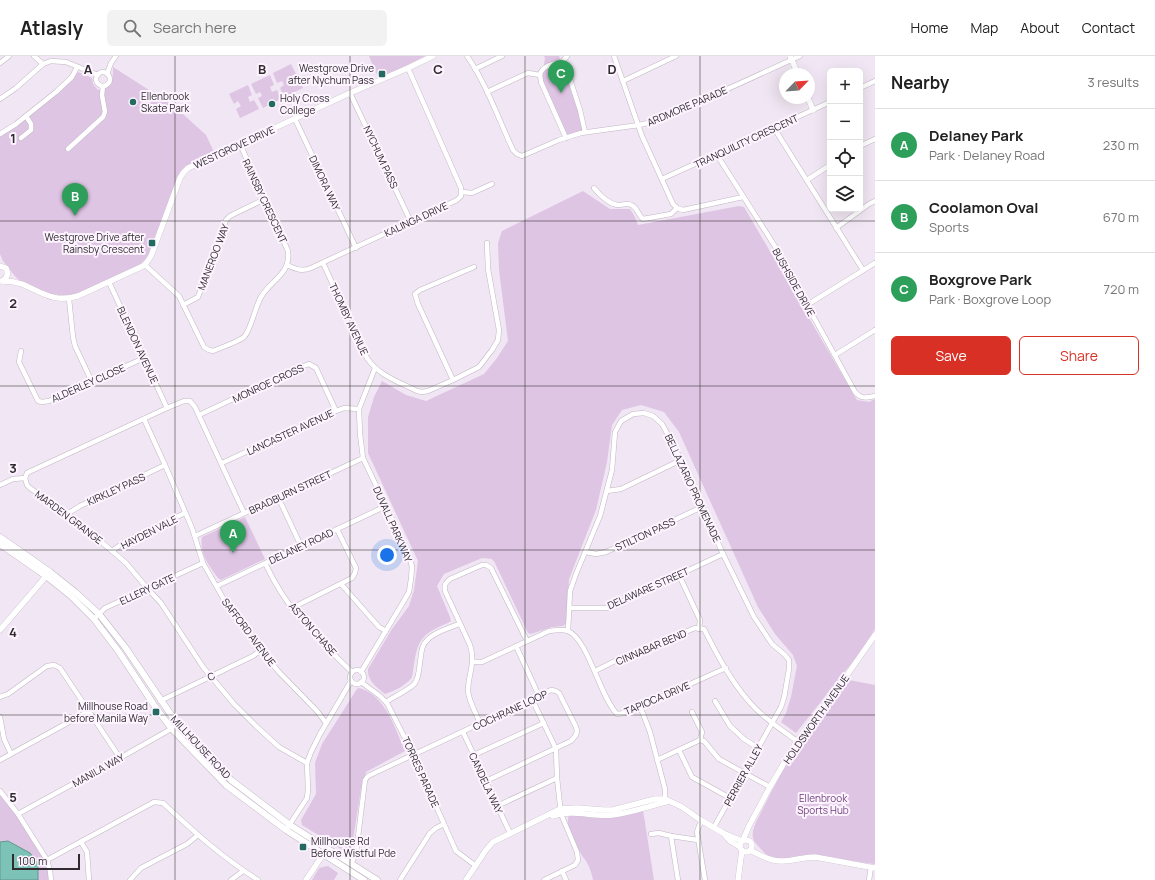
<!DOCTYPE html>
<meta charset="utf-8">
<style>
:root{--surface:#fff;--page:#f2f2f2;--text:#222;--muted:#767676;--line:#e0e0e0;--accent:#d93025}
body{margin:0;font-family:Manrope,sans-serif;background:var(--page);color:var(--text)}
.controls{position:absolute;right:12px;top:12px;display:grid;overflow:hidden;border-radius:6px;box-shadow:0 4px 16px #0002}
.controls button{width:36px;height:36px;display:grid;place-items:center;padding:0;border:0;border-bottom:1px solid var(--line);background:var(--surface);color:var(--text);font:20px sans-serif}
.compass{position:absolute;left:779px;top:12px;width:36px;height:36px;border-radius:50%;background:var(--surface);box-shadow:0 4px 16px #0002;rotate:65deg}
.scale{position:absolute;left:12px;bottom:10px;width:68px;box-sizing:border-box;padding-left:4px;border:2px solid #2f2b30;border-top:0;font-size:11px;line-height:14px;white-space:nowrap;color:#2f2b30;-webkit-text-stroke:3px #fdf4ff;paint-order:stroke}
.you{position:absolute;left:387px;top:499px;width:14px;height:14px;margin:-10px;border:3px solid #fff;border-radius:50%;background:#1a73e8;box-shadow:0 0 0 6px #1a73e833}
.badge{display:grid;place-items:center;width:26px;height:26px;border-radius:50%;background:var(--accent);color:#fff;font-size:13px;font-weight:700}
.pin{position:absolute;translate:-50% -33px;filter:drop-shadow(0 1px 2px #0008)}
.pin::after{content:'';position:absolute;top:21px;width:14px;height:12px;background:inherit;clip-path:polygon(0 0,100% 0,50% 100%)}
.list{margin:0;padding:0;list-style:none}
h2{display:flex;justify-content:space-between;align-items:center;height:52px;margin:0;padding:0 16px;font-size:17px}
h2 small{font-size:13px;font-weight:400;color:var(--muted)}
.list li{display:grid;grid-template-columns:26px 1fr auto;gap:12px;align-items:center;box-sizing:border-box;height:72px;padding:0 16px;border-top:1px solid var(--line)}
.list b{display:block;font-size:15px;white-space:nowrap}
.list p{margin:0;font-size:13px;white-space:nowrap;color:var(--muted)}
.list em{font-size:13px;font-style:normal;color:var(--muted)}
.actions{display:flex;gap:8px;padding:12px 16px}
.actions a{flex:1;padding:9px 0;border:1px solid var(--accent);border-radius:6px;text-align:center;font-size:14px;color:var(--accent)}
.actions .main{background:var(--accent);color:#fff}
.icon{flex:none;width:22px;height:22px;fill:none;stroke:currentColor;stroke-width:2;stroke-linecap:round;stroke-linejoin:round}
.map{position:relative;flex:none;width:875px;height:824px;overflow:hidden}
header{display:flex;align-items:center;gap:24px;box-sizing:border-box;height:56px;padding:0 20px;background:var(--surface);border-bottom:1px solid var(--line)}
header strong{font-size:19px}
nav{display:flex;gap:22px;margin-inline-start:auto;font-size:14px}
.search{width:280px;height:36px;background:var(--page);display:flex;align-items:center;gap:10px;box-sizing:border-box;padding:0 14px;border-radius:6px;color:var(--muted);font-size:15px}
main{display:flex}
aside{flex:1;background:var(--surface)}
.map>svg:first-child{display:block}
.green{fill:#dec5e4}
.water{fill:#7cc2b6;stroke:#65958e}
.lines{fill:none;stroke-linecap:round;stroke-linejoin:round}
.minor-casing{stroke:#c1b6c3;stroke-width:5.5}
.tertiary-casing{stroke:#c1b6c3;stroke-width:6}
.secondary-casing{stroke:#c1b6c3;stroke-width:7}
.minor{stroke:#fff;stroke-width:4.5}
.tertiary{stroke:#fff;stroke-width:5.5}
.secondary{stroke:#fff;stroke-width:6}
.grid{fill:none;stroke:#2f2b30;stroke-width:1;stroke-opacity:0.55}
.poi-dot{fill:#236b61;stroke:#fdf4ff;stroke-width:1.5}
.labels{text-anchor:middle;stroke-width:4;stroke-linejoin:round;paint-order:stroke}
.poi-label{font-size:10px;fill:#2f2b30;stroke:#fdf4ff;text-anchor:end}
.street-label{font-size:10px;fill:#2f2b30;stroke:#fdf4ff}
.park-label{font-size:10px;fill:#6c3f77;stroke:#fdf4ff}
.grid-label{font-size:13px;text-anchor:middle;font-weight:bold;fill:#2f2b30;stroke:#fdf4ff;stroke-width:4;stroke-linejoin:round;paint-order:stroke}
</style>
<header>
<strong>Atlasly</strong>
<div class="search"><svg class="icon" aria-label="search" viewBox="0 0 24 24"><circle cx="10" cy="10" r="6"/><path d="M15 15l6 6"/></svg>Search here</div>
<nav><a>Home</a><a>Map</a><a>About</a><a>Contact</a></nav>
</header>
<main>
<div class="map">
<svg width="875" height="824" viewBox="0 0 875 824">
<rect width="100%" height="100%" fill="#f1e6f3"/>
<g class="green">
<path d="M369 0H425L384 21 381 16 377 19Z"/>
<path d="M544 0H559L563 9 565 11 585 76 566 82 541 26 545 2Z"/>
<path d="M291 8 296 18 291 20 294 25 298 23 303 32 284 41 280 32 284 29 282 25 277 27 273 17Z"/>
<path d="M113 11 174 50 206 79 214 96 187 110 179 118 150 197 142 209 80 237 69 240 50 238 21 226 14 219 3 205 0 198V80L55 39 73 23 78 16 92 22 93 28 98 34C113 33 113 24 113 11Z"/>
<path d="M270 19 274 29 270 31 272 36 277 34 281 43 263 52 258 42 262 40 260 36 256 38 251 28Z"/>
<path d="M248 29 252 39 248 41 250 46 254 44 259 53 240 62 236 53 241 50 238 45 234 48 229 38Z"/>
<path d="M583 135 610 153H630L635 161 638 169 739 150 744 151 857 344 869 346 875 343V573L858 599 796 677 781 666 786 657 791 641 797 610 793 599 775 578 758 551 679 376 664 356 641 349 622 354 612 369 607 406 596 454 569 523 566 567 563 570 552 571 531 578 528 577 495 507 492 503 482 502 444 518 437 530 450 561 451 565C445 569 439 570 433 574 414 584 416 602 412 621 407 629 394 635 385 638 377 631 367 625 368 613L392 573 409 550 414 534 418 505 368 397V361L374 341 382 325 406 339 426 345 484 318 497 302 508 285 499 214 498 187 502 175Z"/>
<path d="M245 461 265 503 221 524 218 522C209 510 199 497 202 481Z"/>
<path d="M849 624 875 629V808C855 807 836 800 817 800 804 799 782 805 771 801 766 799 762 794 759 791 750 782 752 777 756 766L793 694Z"/>
<path d="M359 632C386 639 395 673 405 695L366 716 361 733 351 797 349 798 302 769 301 764 316 738 315 707 322 688 357 633Z"/>
<path d="M0 736 18 758 47 805 51 824H0Z"/>
<path d="M643 754 654 824H593C592 817 588 806 583 801 578 792 567 774 568 764 568 760 569 760 571 758Z"/>
<path d="M328 810 338 817 334 824H312L319 812Z"/>
</g>
<path class="water" d="M8 785 30 797 38 808V824H0V786Z"/>
<g class="lines">
<g class="minor-casing">
<g id="minor">
<path d="M34 0 43 8"/>
<path d="M467 0C486 27 499 64 513 94L517 98 522 100 559 84 581 77 639 69 648 67 668 60 800 0"/>
<path d="M614 0 642 80 673 148 677 152 683 154 743 141"/>
<path d="M0 7 9 0"/>
<path d="M563 9V5L567 0"/>
<path d="M475 13 502 0"/>
<circle cx="103" cy="23" r="7"/>
<path d="M107 18 111 7 116 0"/>
<path d="M623 25 676 0"/>
<path d="M860 32 875 25"/>
<path d="M487 36 528 17 540 19"/>
<path d="M350 37 411 166"/>
<path d="M0 43 16 32 43 8 51 5 66 6 98 19"/>
<path d="M295 63 356 192"/>
<path d="M774 72 863 214"/>
<path d="M0 78 16 68 56 36 72 21 77 11"/>
<path d="M21 82 31 74V68L26 60"/>
<path d="M566 82 541 26C541 24 540 21 540 19 541 11 555 5 562 9 565 10 566 14 568 17L580 54 585 76"/>
<path d="M860 90 875 83"/>
<path d="M68 93 103 61 105 56 102 39 103 30"/>
<path d="M717 99 790 214 807 249 855 336C861 343 867 342 875 340"/>
<path d="M662 123 830 46"/>
<path d="M807 124 830 109"/>
<path d="M594 132C599 138 609 148 618 149 624 149 628 146 633 150 638 153 638 159 643 163L671 158 677 152"/>
<path d="M462 136 472 137 492 128"/>
<path d="M836 172 869 148 875 145"/>
<path d="M323 207 367 302C378 319 399 326 417 335L422 336 428 335 453 324 479 311 492 294 498 284 499 274 488 213 487 187"/>
<path d="M145 209 179 240 204 291 209 294 213 295C222 291 236 287 244 281 251 274 255 251 261 241 271 224 291 218 288 195L240 88"/>
<path d="M287 209C296 213 302 216 311 212L457 144 461 140V132L408 12"/>
<path d="M109 226 167 352"/>
<path d="M69 243 73 281 75 290 92 326"/>
<path d="M183 249 198 241 226 164 230 160 265 143"/>
<path d="M807 249 875 207"/>
<path d="M21 295 19 306 38 345 42 346 49 345 144 302"/>
<path d="M835 299 875 274"/>
<path d="M453 324 418 248 415 238 420 234 474 211"/>
<path d="M199 359 301 311 309 308 316 312 336 355"/>
<path d="M144 363 165 409 192 472 203 507 223 542 238 565 261 594 278 615 317 655 326 667"/>
<path d="M222 407 326 359 344 352 359 353"/>
<path d="M0 429 13 423 25 422"/>
<path d="M607 435 621 433 681 404"/>
<path d="M278 441 301 490"/>
<path d="M244 457 195 351 190 345H184L167 352 31 415 27 417 25 422 27 429 30 432 77 465 126 507 147 532 161 547 203 611 234 648 256 670 279 691 307 707"/>
<path d="M67 458 80 450 165 409"/>
<path d="M195 480 363 402"/>
<path d="M112 495 126 485 185 457"/>
<path d="M586 496 596 498 606 496 702 451"/>
<path d="M265 507C274 526 286 546 300 562 316 581 334 599 352 616"/>
<path d="M679 519 700 564 699 573"/>
<path d="M341 528 379 571 386 575"/>
<path d="M217 530 386 450"/>
<path d="M292 552 352 522 355 517 356 512 337 473"/>
<path d="M569 552H608L723 498"/>
<path d="M94 563 105 552 203 507"/>
<path d="M568 575 570 535 576 518 600 460 612 414 615 376 621 365 633 358 644 357 653 360 662 368 668 379 681 404 723 498 754 561 772 588 785 599 789 604V613L784 642 781 651 714 771"/>
<path d="M516 590 539 640"/>
<path d="M472 606H482L549 575C555 574 562 573 568 575 588 583 600 641 617 658L625 657 726 612"/>
<circle cx="357" cy="621" r="7"/>
<path d="M595 615 619 603 695 572 704 573C718 601 734 631 756 653 768 665 783 675 797 685"/>
<path d="M361 616 402 548 409 536 411 523 412 511 409 499 363 402 360 378 359 353 375 312"/>
<path d="M361 626 380 640 387 647 413 698 456 795 476 810"/>
<path d="M0 641 8 638 47 610 54 609 60 612 120 702"/>
<path d="M532 643 556 693 557 722 561 758 577 796 578 804 575 809 544 824"/>
<path d="M160 645 253 600 261 594"/>
<path d="M715 645 730 670 744 683 758 692"/>
<path d="M386 646C393 641 411 633 415 627 419 621 419 613 420 606 421 601 421 595 423 590 428 578 447 573 459 568"/>
<path d="M640 650 650 676 665 733V743"/>
<path d="M692 656 702 676 700 684"/>
<path d="M0 661 4 683 11 698"/>
<path d="M480 667C476 657 469 646 468 635 468 618 476 607 470 589L445 535C444 529 445 527 450 523L482 509H486L491 512 527 585"/>
<path d="M463 676 510 777"/>
<path d="M679 694 692 721 730 742"/>
<path d="M474 699 544 667"/>
<path d="M0 704 89 655"/>
<path d="M657 704 700 684 704 685 719 703 770 731"/>
<path d="M0 735 18 758 47 804 50 815 51 824"/>
<path d="M497 750 557 722"/>
<path d="M18 758 120 702 178 669"/>
<path d="M702 765 699 770 697 776 705 824"/>
<path d="M288 771 307 742 308 734 307 707 311 696 320 678 351 625"/>
<path d="M651 778 659 777 671 780 698 784"/>
<path d="M671 780 678 824"/>
<path d="M81 786 87 796 89 824"/>
<path d="M47 804 154 746 163 747C193 775 223 802 258 824"/>
<path d="M351 808 356 797 365 724 368 720 551 634 556 635 559 637 576 671 577 675 576 679 571 685 486 725"/>
<path d="M562 815 566 824"/>
<path d="M130 824 141 812 187 788 198 779"/>
<path d="M231 824 243 815"/>
<path d="M400 824 430 777 436 772 444 768"/>
<path d="M869 824 871 811"/>
</g>
</g>
<g class="tertiary-casing">
<g id="tertiary">
<path d="M790 0 798 18"/>
<path d="M808 42 813 54"/>
<path d="M0 210 6 212C9 218 7 222 2 225"/>
<path d="M3 225C10 225 16 226 22 228 43 237 54 247 78 240L143 210 147 206 151 200 180 122 183 117 188 112 350 37 408 12 433 0"/>
<path d="M0 574 48 518"/>
<path d="M553 760C573 753 592 761 612 759 630 757 649 750 666 746"/>
<path d="M723 777 730 785 740 791"/>
<path d="M743 784 749 770 770 731 797 685 840 629 875 579"/>
<circle cx="746" cy="790" r="6"/>
<path d="M750 794C760 799 771 806 783 805 794 805 803 801 815 801L875 812"/>
<path d="M306 824 326 794"/>
<path d="M466 824 486 794 493 786 560 753 577 752 603 754H613L655 743H665L682 751 699 763 723 777 742 785"/>
<path d="M738 824 742 794"/>
</g>
</g>
<g class="secondary-casing">
<g id="secondary">
<path d="M0 481 50 516 75 536 99 558 125 591 178 669 231 724 290 769 377 824"/>
<path d="M0 488 46 520 71 540 94 563 119 596 154 649 171 672 226 729 286 774 364 824"/>
</g>
</g>
<use href="#minor" class="minor"/>
<use href="#tertiary" class="tertiary"/>
<use href="#secondary" class="secondary"/>
</g>
<path class="grid" d="M175 0V824M350 0V824M525 0V824M700 0V824M0 165H875M0 330H875M0 494H875M0 659H875"/>
<g class="poi-dot">
<rect x="378" y="14" width="8" height="8" rx="2"/>
<circle cx="133" cy="46" r="4"/>
<circle cx="272" cy="48" r="4"/>
<rect x="148" y="183" width="8" height="8" rx="2"/>
<rect x="152" y="652" width="8" height="8" rx="2"/>
<rect x="299" y="787" width="8" height="8" rx="2"/>
</g>
<g class="labels">
<g class="poi-label">
<text x="374" y="16">Westgrove Drive<tspan x="374" dy="12">after Nychum Pass</tspan></text>
<text x="141" y="44" text-anchor="start">Ellenbrook<tspan x="141" dy="12">Skate Park</tspan></text>
<text x="280" y="46" text-anchor="start">Holy Cross<tspan x="280" dy="12">College</tspan></text>
<text x="144" y="185">Westgrove Drive after<tspan x="144" dy="12">Rainsby Crescent</tspan></text>
<text x="148" y="654">Millhouse Road<tspan x="148" dy="12">before Manila Way</tspan></text>
<text x="311" y="789" text-anchor="start">Millhouse Rd<tspan x="311" dy="12">Before Wistful Pde</tspan></text>
</g>
<g class="street-label">
<text transform="translate(687 50) rotate(-23)" y="4">ARDMORE PARADE</text>
<text transform="translate(746 85) rotate(-25)" y="4">TRANQUILITY CRESCENT</text>
<text transform="translate(234 91) rotate(-25)" y="4">WESTGROVE DRIVE</text>
<text transform="translate(381 101) rotate(65)" y="4">NYCHUM PASS</text>
<text transform="translate(325 127) rotate(65)" y="4">DIMORA WAY</text>
<text transform="translate(265 145) rotate(65)" y="4">RAINSBY CRESCENT</text>
<text transform="translate(416 163) rotate(-25)" y="4">KALINGA DRIVE</text>
<text transform="translate(213 201) rotate(-69)" y="4">MANEROO WAY</text>
<text transform="translate(794 226) rotate(61)" y="4">BUSHSIDE DRIVE</text>
<text transform="translate(349 263) rotate(65)" y="4">THOMBY AVENUE</text>
<text transform="translate(138 289) rotate(65)" y="4">BLENDON AVENUE</text>
<text transform="translate(88 327) rotate(-24)" y="4">ALDERLEY CLOSE</text>
<text transform="translate(268 327) rotate(-25)" y="4">MONROE CROSS</text>
<text transform="translate(290 376) rotate(-25)" y="4">LANCASTER AVENUE</text>
<text transform="translate(693 432) rotate(65)" y="4">BELLAZARIO PROMENADE</text>
<text transform="translate(116 433) rotate(-25)" y="4">KIRKLEY PASS</text>
<text transform="translate(290 436) rotate(-25)" y="4">BRADBURN STREET</text>
<text transform="translate(69 461) rotate(37)" y="4">MARDEN GRANGE</text>
<text transform="translate(393 468) rotate(66)" y="4">DUVALL PARKWAY</text>
<text transform="translate(149 476) rotate(-27)" y="4">HAYDEN VALE</text>
<text transform="translate(645 478) rotate(-25)" y="4">STILTON PASS</text>
<text transform="translate(301 490) rotate(-25)" y="4">DELANEY ROAD</text>
<text transform="translate(648 532) rotate(-24)" y="4">DELAWARE STREET</text>
<text transform="translate(147 533) rotate(-25)" y="4">ELLERY GATE</text>
<text transform="translate(313 573) rotate(49)" y="4">ASTON CHASE</text>
<text transform="translate(249 576) rotate(53)" y="4">SAFFORD AVENUE</text>
<text transform="translate(651 591) rotate(-23)" y="4">CINNABAR BEND</text>
<text transform="translate(211 620) rotate(-25)" y="4">C</text>
<text transform="translate(657 642) rotate(-23)" y="4">TAPIOCA DRIVE</text>
<text transform="translate(510 654) rotate(-25)" y="4">COCHRANE LOOP</text>
<text transform="translate(816 663) rotate(-55)" y="4">HOLDSWORTH AVENUE</text>
<text transform="translate(201 691) rotate(47)" y="4">MILLHOUSE ROAD</text>
<text transform="translate(98 714) rotate(-29)" y="4">MANILA WAY</text>
<text transform="translate(421 716) rotate(66)" y="4">TORRES PARADE</text>
<text transform="translate(743 719) rotate(-61)" y="4">PERRIER ALLEY</text>
<text transform="translate(486 727) rotate(65)" y="4">CANDELA WAY</text>
</g>
<g class="park-label">
<text x="823" y="746">Ellenbrook<tspan x="823" dy="12">Sports Hub</tspan></text>
</g>
</g>
<g class="grid-label">
<text x="88" y="18">A</text>
<text x="262" y="18">B</text>
<text x="438" y="18">C</text>
<text x="612" y="18">D</text>
<text x="13" y="87">1</text>
<text x="13" y="252">2</text>
<text x="13" y="417">3</text>
<text x="13" y="581">4</text>
<text x="13" y="746">5</text>
</g>
</svg>
<div class="controls">
<button>+</button>
<button>−</button>
<button><svg class="icon" aria-label="locate" viewBox="0 0 24 24"><circle cx="12" cy="12" r="6"/><path d="M12 2v4M12 18v4M2 12h4M18 12h4"/></svg></button>
<button><svg class="icon" aria-label="layers" viewBox="0 0 24 24"><path d="M12 4l9 5-9 5-9-5zM3 14l9 5 9-5"/></svg></button>
</div>
<svg class="compass" viewBox="-18 -18 36 36"><path d="M0-13l5 13h-10z" fill="#e53935"/><path d="M0 13l5-13h-10z" fill="#767676"/></svg>
<div class="scale">100 m</div>
<div class="you"></div>
<div class="pin badge" style="left:233px;top:497px;background:#2e9e5b">A</div>
<div class="pin badge" style="left:75px;top:160px;background:#2e9e5b">B</div>
<div class="pin badge" style="left:561px;top:37px;background:#2e9e5b">C</div>
</div>
<aside>
<h2>Nearby<small>3 results</small></h2>
<ul class="list">
<li><span class="badge" style="background:#2e9e5b">A</span><div><b>Delaney Park</b><p>Park · Delaney Road</p></div><em>230 m</em></li>
<li><span class="badge" style="background:#2e9e5b">B</span><div><b>Coolamon Oval</b><p>Sports</p></div><em>670 m</em></li>
<li><span class="badge" style="background:#2e9e5b">C</span><div><b>Boxgrove Park</b><p>Park · Boxgrove Loop</p></div><em>720 m</em></li>
</ul>
<div class="actions"><a class="main">Save</a><a>Share</a></div>
</aside>
</main>
